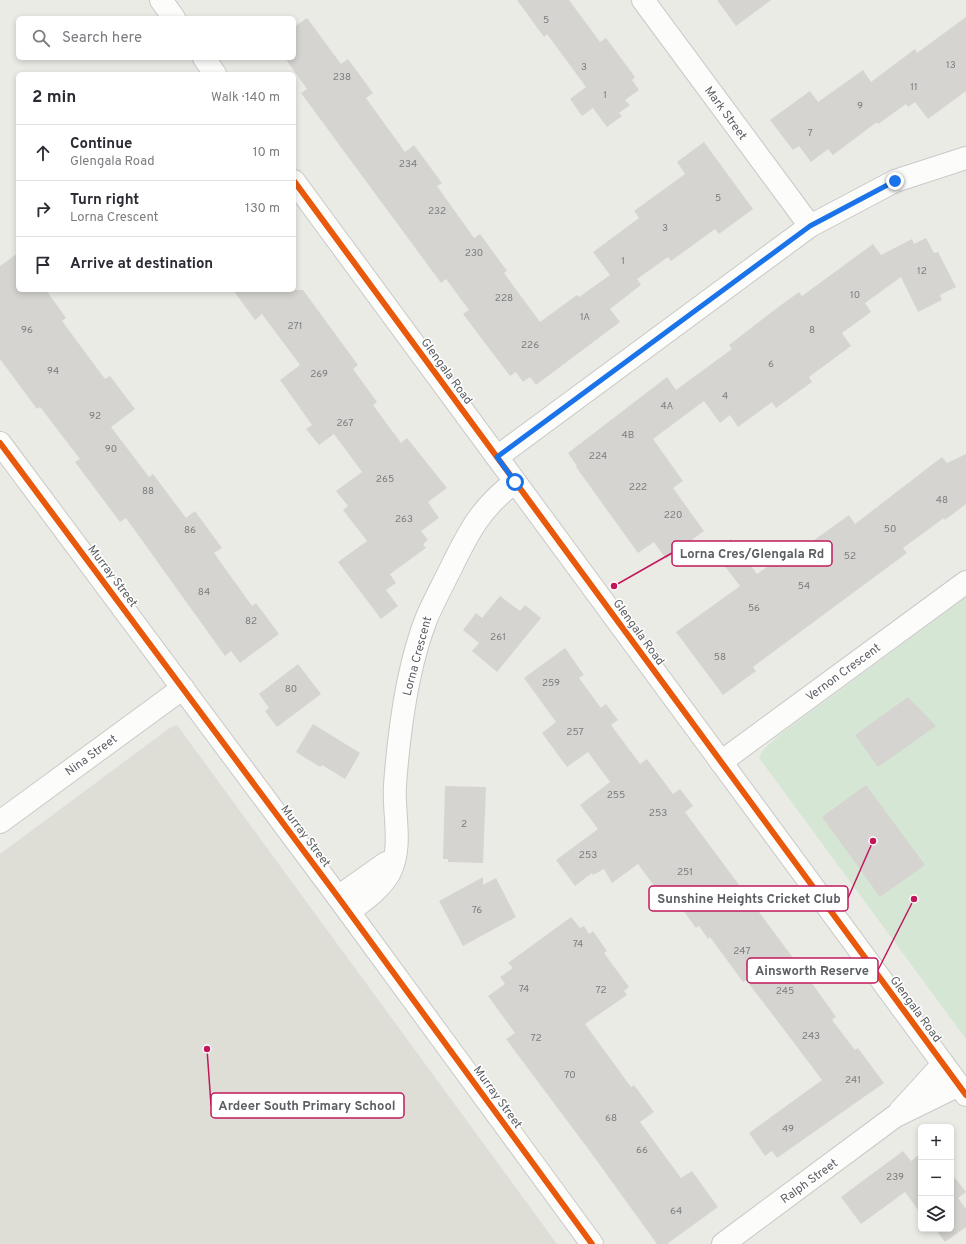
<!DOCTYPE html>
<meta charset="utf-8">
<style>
:root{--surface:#fff;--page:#f2f2f3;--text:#2b2b33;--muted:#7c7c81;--line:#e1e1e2}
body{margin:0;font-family:Overpass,sans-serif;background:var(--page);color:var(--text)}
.controls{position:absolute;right:12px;bottom:12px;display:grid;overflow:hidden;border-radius:6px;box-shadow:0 2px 6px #0003}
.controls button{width:36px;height:36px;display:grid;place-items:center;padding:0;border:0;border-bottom:1px solid var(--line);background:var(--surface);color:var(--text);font:20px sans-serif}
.stop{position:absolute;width:12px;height:12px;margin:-9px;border:3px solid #1a73e8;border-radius:50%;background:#fff}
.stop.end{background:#1a73e8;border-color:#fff;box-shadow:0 1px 4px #0008}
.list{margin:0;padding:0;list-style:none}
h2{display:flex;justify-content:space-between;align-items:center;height:52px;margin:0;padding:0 16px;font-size:17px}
h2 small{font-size:13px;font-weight:400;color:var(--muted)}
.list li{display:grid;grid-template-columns:26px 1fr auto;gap:12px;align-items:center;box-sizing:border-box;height:56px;padding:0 16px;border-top:1px solid var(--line)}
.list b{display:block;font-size:15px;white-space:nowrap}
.list p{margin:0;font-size:13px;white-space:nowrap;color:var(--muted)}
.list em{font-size:13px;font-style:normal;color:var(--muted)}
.icon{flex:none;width:22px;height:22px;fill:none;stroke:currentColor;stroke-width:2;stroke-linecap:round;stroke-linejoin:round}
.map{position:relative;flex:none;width:966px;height:1244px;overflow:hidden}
.search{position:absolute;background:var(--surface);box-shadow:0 2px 6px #0003;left:16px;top:16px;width:280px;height:44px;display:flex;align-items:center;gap:10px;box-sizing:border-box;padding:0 14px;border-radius:6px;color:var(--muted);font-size:15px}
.panel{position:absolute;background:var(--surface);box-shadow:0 2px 6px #0003;left:16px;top:72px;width:280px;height:220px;border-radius:6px}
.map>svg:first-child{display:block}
.education{fill:#deddd6}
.green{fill:#d5e6d4}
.building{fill:#d5d4d1}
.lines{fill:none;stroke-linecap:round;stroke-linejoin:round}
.minor-casing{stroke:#c8c9c8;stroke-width:24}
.minor{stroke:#fcfcfb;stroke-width:22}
.cycleway-casing{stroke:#fff;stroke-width:8}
.cycleway{stroke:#e8590c;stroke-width:6}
.route{stroke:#1a73e8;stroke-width:5}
.labels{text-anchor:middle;stroke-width:3;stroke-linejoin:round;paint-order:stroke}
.number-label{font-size:10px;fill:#7b7d7f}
.street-label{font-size:12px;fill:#5c5f63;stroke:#fff}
.leader{fill:none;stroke:#c2185b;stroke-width:1.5}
.callout-dot{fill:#c2185b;stroke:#fff;stroke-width:1.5}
.callout{fill:#fff;stroke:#c2185b;stroke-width:1.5}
.callout-label{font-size:13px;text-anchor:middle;font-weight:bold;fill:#5c5f63}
</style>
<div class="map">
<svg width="966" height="1244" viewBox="0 0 966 1244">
<rect width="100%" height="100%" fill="#ebebe6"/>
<path class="education" d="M177 725 557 1244H0V854L171 727Z"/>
<path class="green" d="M966 597V1039L759 758 762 751 778 736Z"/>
<g class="building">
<path d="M517 0H569L600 42 606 38 635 77 632 80 639 90 625 100 630 105 619 113 622 116 607 127 593 108 582 116 570 99 586 87 547 34 544 37Z"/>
<path d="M717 0H771L736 26Z"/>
<path d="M966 17V91L928 119 915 102 908 107 906 104 878 124 877 122 833 155 828 149 811 162 799 146 793 150 770 120 810 91 818 102 863 70 871 82 915 49 917 53Z"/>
<path d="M307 18 341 64 348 59 373 93 366 98 405 152 414 145 442 183 437 186 474 238 480 234 507 271 504 273 540 322 577 295 579 297 610 275 593 252 639 218 634 211 685 174 677 162 704 142 753 209 719 234 715 229 671 261 668 257 637 279 641 285 610 309 620 322 536 385 530 377 523 382 516 372 510 376 463 314 469 310 446 279 441 283 301 93 307 89 285 58H294V27Z"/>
<path d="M926 238 934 253 938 252 956 287 940 295 942 300 918 312 901 277 865 303 871 312 842 333 851 346 809 377 812 382 776 408 772 402 738 427 730 415 720 423 704 401 653 439 683 481 673 488 704 531 666 559 654 542 638 553 576 467 577 466 568 453 667 377 676 390 732 349 729 345 773 311 799 292 802 296 873 244 881 255 912 239 914 244Z"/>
<path d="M18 253V290H46L66 318 62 321 105 379 110 376 135 409 111 427 149 477 153 474 186 518 195 511 222 548 214 553 252 606 256 603 279 634 240 663 231 651 225 656 126 518 120 522 75 462 80 459 40 407 37 409 0 359V266Z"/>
<path d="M233 290H303L358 365 353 369 377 402 373 405 401 443 407 438 447 488 428 502 439 518 421 531 428 540 423 544 426 548 390 574 396 583 386 590 398 606 381 619 338 562 367 541 343 510 348 506 336 491 362 472 334 434 319 445 306 429 312 425 280 380 300 365 262 314 255 320Z"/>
<path d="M966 454V504L945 520 944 518 903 548 907 553 753 667 756 671 723 695 676 632 740 586 714 552 731 539 757 574 799 544 803 548 849 515 855 524 942 457 947 463Z"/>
<path d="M500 596 520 611 525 605 541 618 497 672 472 651 479 643 463 630 476 613 482 618Z"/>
<path d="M565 648 584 675 579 678 601 708 606 704 618 720 611 725 640 764 647 759 673 794 680 789 693 806 685 812 819 993 836 1017 832 1020 855 1050 858 1048 884 1083 777 1158 772 1151 765 1156 749 1133 822 1080 779 1023 746 980 743 982 710 937 708 939 699 926 696 928 676 901 669 906 638 864 612 883 604 869 593 875 592 873 575 886 556 860 598 829 580 805 610 782 588 752 567 767 542 733 556 722 524 678Z"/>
<path d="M298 664 321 694 277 727 265 711 269 708 259 694Z"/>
<path d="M908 697 936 726 878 767 855 735Z"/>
<path d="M313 724 360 753 345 779 322 765 320 767 296 752Z"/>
<path d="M866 785 925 865 880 897 822 817Z"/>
<path d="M445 786 486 787 483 863 448 862V859H443Z"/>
<path d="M483 877V885L496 878 516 917 463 946 439 901Z"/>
<path d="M571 917 580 928 584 926 589 934 593 931 607 951 604 953 629 987 624 991 627 995 585 1024 631 1087 634 1085 654 1112 640 1122 681 1178 692 1171 718 1207 667 1244H657L589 1150 506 1039 515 1033 488 996 505 984 500 977 513 968 508 963Z"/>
<path d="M903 1151 911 1161 921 1153V1214L905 1192 861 1224 841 1197Z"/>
<path d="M955 1178 966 1192 958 1198 966 1209V1227L945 1242 935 1229H951V1181Z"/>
</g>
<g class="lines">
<g class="minor-casing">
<g id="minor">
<path d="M161 0 174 18"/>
<path d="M643 0 810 226"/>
<path d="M204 58 215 74"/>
<path d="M294 181 966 1095"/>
<path d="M0 443 338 897 592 1244"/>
<path d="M497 457 810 226 895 181 966 158"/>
<path d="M721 762 966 582"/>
<path d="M0 822 183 688"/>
<path d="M338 897 386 863"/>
<path d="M349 912C364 900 381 889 390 872 403 846 393 813 395 785 399 731 407 667 427 617 434 601 442 586 450 570 468 533 481 507 515 482"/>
<path d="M900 1111 943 1064"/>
<path d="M723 1244 894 1117 959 1085"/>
</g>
</g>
<use href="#minor" class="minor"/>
<g class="cycleway-casing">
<g id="cycleway">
<path d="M294 181 966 1095"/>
<path d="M0 443 338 897 592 1244"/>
</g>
</g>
<use href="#cycleway" class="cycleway"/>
</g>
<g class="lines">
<path class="route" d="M515 482 497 457 810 226 895 181"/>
</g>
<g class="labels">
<g class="number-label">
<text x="546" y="23">5</text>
<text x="951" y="68">13</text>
<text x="584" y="70">3</text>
<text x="342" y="80">238</text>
<text x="914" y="90">11</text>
<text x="605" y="98">1</text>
<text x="860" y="109">9</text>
<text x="810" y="136">7</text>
<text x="408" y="167">234</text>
<text x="718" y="201">5</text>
<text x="437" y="214">232</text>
<text x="665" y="231">3</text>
<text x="474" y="256">230</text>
<text x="623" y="264">1</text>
<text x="922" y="274">12</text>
<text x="855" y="298">10</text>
<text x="504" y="301">228</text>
<text x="585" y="320">1A</text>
<text x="295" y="329">271</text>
<text x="27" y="333">96</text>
<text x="812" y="333">8</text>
<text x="530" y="348">226</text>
<text x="771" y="367">6</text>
<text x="53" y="374">94</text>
<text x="319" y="377">269</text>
<text x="725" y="399">4</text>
<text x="667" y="409">4A</text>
<text x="95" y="419">92</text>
<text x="345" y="426">267</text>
<text x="628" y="438">4B</text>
<text x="111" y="452">90</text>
<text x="598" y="459">224</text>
<text x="385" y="482">265</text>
<text x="638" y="490">222</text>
<text x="148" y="494">88</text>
<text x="942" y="503">48</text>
<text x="673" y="518">220</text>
<text x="404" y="522">263</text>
<text x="890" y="532">50</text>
<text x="190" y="533">86</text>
<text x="850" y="559">52</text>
<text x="804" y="589">54</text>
<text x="204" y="595">84</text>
<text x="754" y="611">56</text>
<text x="251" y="624">82</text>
<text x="498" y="640">261</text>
<text x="720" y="660">58</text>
<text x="551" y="686">259</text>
<text x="291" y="692">80</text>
<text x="575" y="735">257</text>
<text x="616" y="798">255</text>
<text x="658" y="816">253</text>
<text x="464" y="827">2</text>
<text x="588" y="858">253</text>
<text x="685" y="875">251</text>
<text x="477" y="913">76</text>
<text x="578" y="947">74</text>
<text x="742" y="954">247</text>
<text x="524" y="992">74</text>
<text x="601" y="993">72</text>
<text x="785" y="994">245</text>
<text x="811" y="1039">243</text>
<text x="536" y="1041">72</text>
<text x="570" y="1078">70</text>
<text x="853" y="1083">241</text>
<text x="611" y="1121">68</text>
<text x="788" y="1132">49</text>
<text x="642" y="1153">66</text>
<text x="895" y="1180">239</text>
<text x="676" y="1214">64</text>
</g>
<g class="street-label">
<text transform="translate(726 113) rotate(54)" y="4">Mark Street</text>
<text transform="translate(447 371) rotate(54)" y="4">Glengala Road</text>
<text transform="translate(113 576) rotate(53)" y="4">Murray Street</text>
<text transform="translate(639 632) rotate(54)" y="4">Glengala Road</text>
<text transform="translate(417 656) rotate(-75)" y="4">Lorna Crescent</text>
<text transform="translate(843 672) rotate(-36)" y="4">Vernon Crescent</text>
<text transform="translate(91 755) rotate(-36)" y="4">Nina Street</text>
<text transform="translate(306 836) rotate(53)" y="4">Murray Street</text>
<text transform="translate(916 1009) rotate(54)" y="4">Glengala Road</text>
<text transform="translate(498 1097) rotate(54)" y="4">Murray Street</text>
<text transform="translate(809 1181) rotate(-36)" y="4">Ralph Street</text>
</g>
</g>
<path class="leader" d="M614 586L672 553M873 841L848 898M914 899L878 970M207 1049L211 1105"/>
<g class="callout-dot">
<circle cx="614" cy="586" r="4"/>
<circle cx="873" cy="841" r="4"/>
<circle cx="914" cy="899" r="4"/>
<circle cx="207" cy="1049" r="4"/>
</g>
<g class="callout">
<rect x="672" y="541" width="160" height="25" rx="4"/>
<rect x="649" y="886" width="199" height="25" rx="4"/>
<rect x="747" y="958" width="131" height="25" rx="4"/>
<rect x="211" y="1093" width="193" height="25" rx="4"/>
</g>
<g class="callout-label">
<text x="752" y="558">Lorna Cres/Glengala Rd</text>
<text x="749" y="903">Sunshine Heights Cricket Club</text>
<text x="812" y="975">Ainsworth Reserve</text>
<text x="307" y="1110">Ardeer South Primary School</text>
</g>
</svg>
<div class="controls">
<button>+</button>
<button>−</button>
<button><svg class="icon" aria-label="layers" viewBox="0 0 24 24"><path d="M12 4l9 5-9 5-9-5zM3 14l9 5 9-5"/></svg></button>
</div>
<div class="stop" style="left:515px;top:482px"></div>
<div class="stop end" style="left:895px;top:181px"></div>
<div class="search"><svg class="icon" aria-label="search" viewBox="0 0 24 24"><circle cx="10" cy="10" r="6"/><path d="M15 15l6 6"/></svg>Search here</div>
<section class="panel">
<h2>2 min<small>Walk · 140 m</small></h2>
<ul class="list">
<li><svg class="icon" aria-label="ahead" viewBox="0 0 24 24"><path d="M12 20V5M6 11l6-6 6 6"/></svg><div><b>Continue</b><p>Glengala Road</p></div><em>10 m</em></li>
<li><svg class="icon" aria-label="right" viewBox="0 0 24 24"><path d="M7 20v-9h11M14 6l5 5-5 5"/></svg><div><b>Turn right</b><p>Lorna Crescent</p></div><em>130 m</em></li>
<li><svg class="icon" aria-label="arrive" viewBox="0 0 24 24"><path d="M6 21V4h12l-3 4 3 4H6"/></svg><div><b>Arrive at destination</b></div></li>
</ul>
</section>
</div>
